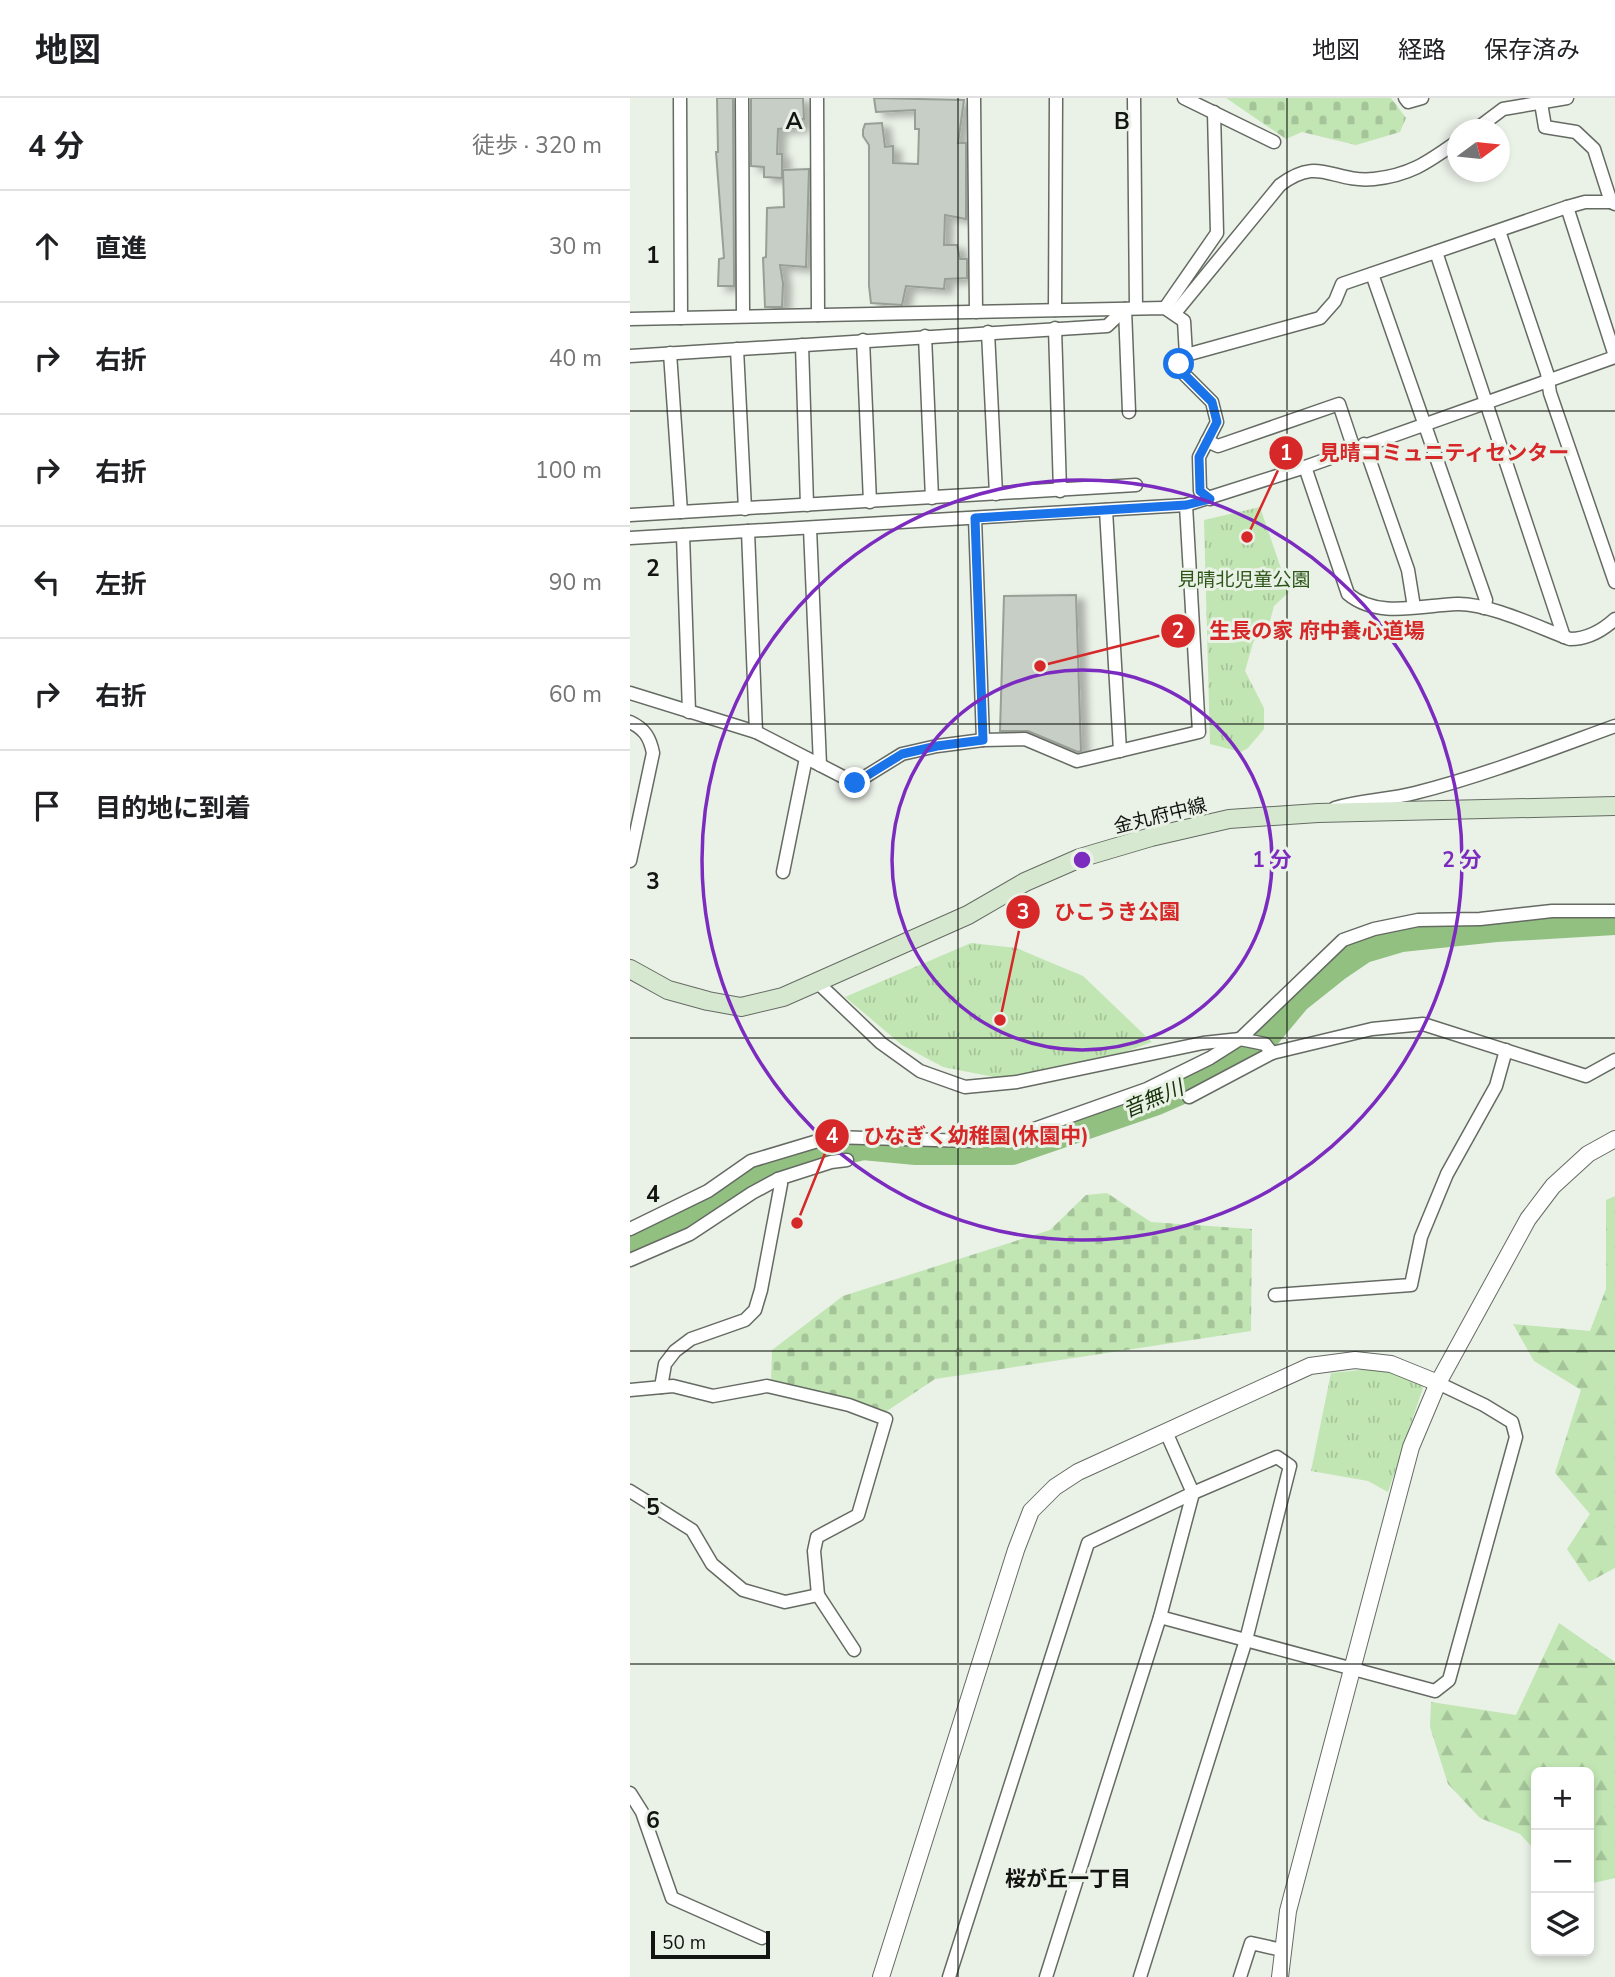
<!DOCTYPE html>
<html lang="ja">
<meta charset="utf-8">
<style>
:root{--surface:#fff;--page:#f6f6f6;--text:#202124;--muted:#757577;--line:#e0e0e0}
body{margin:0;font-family:"Nunito Sans","Noto Sans JP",sans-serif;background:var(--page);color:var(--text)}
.controls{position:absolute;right:21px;bottom:21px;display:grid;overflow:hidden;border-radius:10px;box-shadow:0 4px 10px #0003}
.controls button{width:63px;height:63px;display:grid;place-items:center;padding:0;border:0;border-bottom:2px solid var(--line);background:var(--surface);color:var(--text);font:35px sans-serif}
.compass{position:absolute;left:817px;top:21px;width:63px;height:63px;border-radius:50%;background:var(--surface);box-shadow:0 4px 10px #0003;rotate:75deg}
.scale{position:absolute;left:21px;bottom:18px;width:119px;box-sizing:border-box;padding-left:7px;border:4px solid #131512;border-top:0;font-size:19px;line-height:24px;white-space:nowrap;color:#131512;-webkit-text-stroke:5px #eaf1e7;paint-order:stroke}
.stop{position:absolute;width:21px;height:21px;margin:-16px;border:5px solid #1a73e8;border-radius:50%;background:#fff}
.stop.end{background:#1a73e8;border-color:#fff;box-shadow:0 2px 7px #0008}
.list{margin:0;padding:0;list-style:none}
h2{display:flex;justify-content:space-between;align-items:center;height:91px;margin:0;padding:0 28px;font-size:30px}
h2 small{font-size:23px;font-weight:400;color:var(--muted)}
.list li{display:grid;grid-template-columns:46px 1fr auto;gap:21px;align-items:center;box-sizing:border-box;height:112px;padding:0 28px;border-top:2px solid var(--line)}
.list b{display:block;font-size:26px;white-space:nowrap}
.list em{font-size:23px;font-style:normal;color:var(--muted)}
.icon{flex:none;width:38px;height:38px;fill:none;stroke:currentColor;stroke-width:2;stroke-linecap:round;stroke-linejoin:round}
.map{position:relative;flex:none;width:985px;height:1879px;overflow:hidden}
header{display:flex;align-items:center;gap:42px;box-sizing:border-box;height:98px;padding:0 35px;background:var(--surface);border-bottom:2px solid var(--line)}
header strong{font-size:33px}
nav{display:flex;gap:38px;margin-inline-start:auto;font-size:24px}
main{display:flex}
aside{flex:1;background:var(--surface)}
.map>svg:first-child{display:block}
.grass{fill:url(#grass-tufts)}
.forest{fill:url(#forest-firs)}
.cemetery{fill:url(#cemetery-stones)}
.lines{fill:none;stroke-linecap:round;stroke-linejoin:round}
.river{stroke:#92c081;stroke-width:28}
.building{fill:#c7cec5;stroke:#989f96;stroke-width:2;filter:url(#shadow)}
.minor-casing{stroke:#656b63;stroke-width:15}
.tertiary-casing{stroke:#656b63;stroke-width:18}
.secondary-casing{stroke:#656b63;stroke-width:20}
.minor{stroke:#fff;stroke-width:12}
.tertiary{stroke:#fff;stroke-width:16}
.secondary{stroke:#d6e8d0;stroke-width:18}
.route{stroke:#1a73e8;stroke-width:9}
.grid{fill:none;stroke:#131512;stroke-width:2;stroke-opacity:0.55}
.ring{fill:none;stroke:#7b2cbf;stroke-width:3.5}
.labels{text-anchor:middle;stroke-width:6;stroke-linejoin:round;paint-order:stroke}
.park-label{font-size:19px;fill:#2b5517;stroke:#eaf1e7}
.street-label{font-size:19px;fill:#131512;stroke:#eaf1e7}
.water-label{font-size:21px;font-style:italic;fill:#173408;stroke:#eaf1e7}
.neighbourhood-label{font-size:21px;font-weight:bold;fill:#131512;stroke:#eaf1e7}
.grid-label{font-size:23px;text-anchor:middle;font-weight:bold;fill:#131512;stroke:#eaf1e7;stroke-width:6;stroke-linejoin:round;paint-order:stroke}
.centre{fill:#7b2cbf;stroke:#eaf1e7;stroke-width:3.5}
.ring-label{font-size:21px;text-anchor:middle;font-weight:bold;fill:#7b2cbf;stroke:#eaf1e7;stroke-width:6;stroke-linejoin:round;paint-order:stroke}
.leader{fill:none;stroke:#d62828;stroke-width:2.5}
.callout-dot{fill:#d62828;stroke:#eaf1e7;stroke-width:2.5}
.mark-label{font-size:21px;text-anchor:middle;font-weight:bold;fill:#fff}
.callout-label{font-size:21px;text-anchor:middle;font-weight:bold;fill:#d62828;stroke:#eaf1e7;stroke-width:6;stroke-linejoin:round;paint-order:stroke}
</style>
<header>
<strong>地図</strong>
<nav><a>地図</a><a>経路</a><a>保存済み</a></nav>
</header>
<main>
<aside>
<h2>4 分<small>徒歩 · 320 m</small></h2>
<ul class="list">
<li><svg class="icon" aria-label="ahead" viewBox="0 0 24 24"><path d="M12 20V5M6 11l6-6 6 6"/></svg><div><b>直進</b></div><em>30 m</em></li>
<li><svg class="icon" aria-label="right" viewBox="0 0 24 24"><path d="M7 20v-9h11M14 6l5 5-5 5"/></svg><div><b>右折</b></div><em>40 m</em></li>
<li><svg class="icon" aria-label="right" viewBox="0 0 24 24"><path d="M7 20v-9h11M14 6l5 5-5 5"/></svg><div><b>右折</b></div><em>100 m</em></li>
<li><svg class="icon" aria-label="left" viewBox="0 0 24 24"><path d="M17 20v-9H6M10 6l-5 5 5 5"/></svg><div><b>左折</b></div><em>90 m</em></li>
<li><svg class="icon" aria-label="right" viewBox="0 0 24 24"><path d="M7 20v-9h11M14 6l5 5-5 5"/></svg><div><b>右折</b></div><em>60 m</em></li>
<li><svg class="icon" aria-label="arrive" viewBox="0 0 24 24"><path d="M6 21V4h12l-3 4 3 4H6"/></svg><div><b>目的地に到着</b></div></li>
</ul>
</aside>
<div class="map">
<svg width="985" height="1879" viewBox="0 0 985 1879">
<defs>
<pattern id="grass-tufts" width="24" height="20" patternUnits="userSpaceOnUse" patternTransform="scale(1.75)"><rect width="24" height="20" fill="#c1e6b3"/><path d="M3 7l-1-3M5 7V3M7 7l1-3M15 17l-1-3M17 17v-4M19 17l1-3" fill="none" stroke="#a5c499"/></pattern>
<pattern id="forest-firs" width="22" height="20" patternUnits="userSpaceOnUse" patternTransform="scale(1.75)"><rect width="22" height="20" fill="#c1e6b3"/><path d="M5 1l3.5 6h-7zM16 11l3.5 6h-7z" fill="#a5c499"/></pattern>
<pattern id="cemetery-stones" width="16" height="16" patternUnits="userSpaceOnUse" patternTransform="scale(1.75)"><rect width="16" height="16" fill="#c1e6b3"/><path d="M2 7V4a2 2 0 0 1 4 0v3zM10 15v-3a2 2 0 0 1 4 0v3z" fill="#a5c499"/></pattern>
<filter id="shadow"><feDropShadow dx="8" dy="4.5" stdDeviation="3.5" flood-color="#0004"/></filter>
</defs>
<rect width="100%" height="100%" fill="#eaf1e7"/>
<g class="grass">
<path d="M630 409 659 494 644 508 640 523 629 534 623 545 615 573 634 610V631L618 650 611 654 580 646 574 422Z"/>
<path d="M341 845 386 850 453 878 522 944 481 959 418 973 369 980 313 969 272 947 215 899Z"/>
<path d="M751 1270 794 1287 758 1394 738 1383 681 1373 701 1275Z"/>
</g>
<g class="forest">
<path d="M985 1098V1470L959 1484 937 1451 960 1416 925 1375 951 1292 904 1263 883 1226 960 1233 976 1191V1102Z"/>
<path d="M929 1525 985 1564V1780L959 1786V1674H906V1753L890 1736 850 1720 818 1686 800 1629 801 1604 886 1617Z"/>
</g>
<g class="cemetery">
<path d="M596 0H761L776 20 770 34 726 47 672 34 656 41Z"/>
<path d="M477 1095 521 1124 622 1131 621 1233 305 1281 254 1315 141 1284 142 1252 213 1198 420 1132 456 1097Z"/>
</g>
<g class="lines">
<path class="river" d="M0 1152 63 1123 109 1087 156 1066 233 1048 286 1053H382L527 1003 552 992 588 971 637 937 667 901 706 870 734 851 771 840 866 830 985 823"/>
</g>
<g class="building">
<path d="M87 0H103L104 188H88L89 161 94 160 86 54H88Z"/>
<path d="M121 0H173L174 21H172V29L148 31 147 56H152V80L134 79V69L121 68Z"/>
<path d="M244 0 334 2 328 45H336V121L315 117 314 147H327L330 161H337V180L315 181 314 191 276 188 272 207 241 205 239 188V47L233 38V32L235 26 252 25 255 49 263 48V65L288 66 289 31H285V12L246 14Z"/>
<path d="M179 71 176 169 150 167 153 185 152 209H135L133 160 136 159 137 110 154 109 153 72Z"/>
<path d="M446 497 451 653 448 654 398 633H370L374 498Z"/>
</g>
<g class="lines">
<g class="minor-casing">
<g id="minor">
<path d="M50 0 51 220"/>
<path d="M112 0 113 218"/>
<path d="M187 0 188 217"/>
<path d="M344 0 346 214"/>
<path d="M504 0 506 210"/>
<path d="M554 0 644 44"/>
<path d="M775 0 778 4 792 0"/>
<path d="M911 5 915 29 946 34 964 51 981 104 985 106"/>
<path d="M845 32 873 11 937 0"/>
<path d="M937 109 985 258"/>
<path d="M869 133 917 275 920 295 985 484"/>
<path d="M806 154 934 539"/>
<path d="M742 176 856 502 854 510"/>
<path d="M535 210 587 135 584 14"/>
<path d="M495 211 499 314"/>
<path d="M425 212 426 0"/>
<path d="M545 215 650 87C690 57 701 85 744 81 781 77 798 64 828 43"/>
<path d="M0 221 535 210 554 223 556 257"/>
<path d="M425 230 430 393"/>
<path d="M358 234 366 396"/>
<path d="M295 238 302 400"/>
<path d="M233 242 240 404"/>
<path d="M172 247 177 407"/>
<path d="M107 251 115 411"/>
<path d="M40 255 51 414"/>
<path d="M0 258 477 228 495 211"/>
<path d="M577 343 588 348 709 306 724 351"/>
<path d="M734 346 778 472 784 509"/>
<path d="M675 369 718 496C748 521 792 507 827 506 859 505 910 530 940 541 957 541 973 532 985 521"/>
<path d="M580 401 570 393 569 359 587 324 582 304 552 274 549 266 556 257 690 220 705 203 712 186 937 109 955 104H981"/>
<path d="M476 412 490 653"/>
<path d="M0 417 506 387"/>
<path d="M345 420 353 642"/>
<path d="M180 430 190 667"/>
<path d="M118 433 126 634"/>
<path d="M53 437 59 614"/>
<path d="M0 440 556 407 675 369 985 259"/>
<path d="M0 595 126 634 225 685 272 656 307 648 353 642 395 641 447 663 569 634 556 407"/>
<path d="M0 624C15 631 20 640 23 655L0 763"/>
<path d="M705 710C731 702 758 702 785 695 853 678 919 652 985 628"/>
<path d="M153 774 176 660"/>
<path d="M187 884 251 945 290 973 335 989 387 984 573 945 610 941 635 946 642 955"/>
<path d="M559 999 642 955 742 931 793 926 956 978 985 962"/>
<path d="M0 1131 78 1093 121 1063 201 1039 341 1043 387 1037 517 991 580 960 610 941 713 842 744 831 788 822 850 821 922 813H985"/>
<path d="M0 1162 60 1136 122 1095 148 1081 201 1064 217 1062"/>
<path d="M645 1197 781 1187 791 1139 817 1076 866 988 876 952"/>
<path d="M31 1289 35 1266 45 1253 61 1241 115 1222 125 1212 131 1192 151 1086 148 1081"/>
<path d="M0 1292 43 1288 83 1298 137 1288 219 1307 256 1321 228 1417 187 1439 184 1453 188 1497 224 1552"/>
<path d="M0 1393 62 1432 82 1466 113 1492 155 1504 188 1497"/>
<path d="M530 1519 805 1593 819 1582 886 1339 882 1324 854 1307 808 1285"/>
<path d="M0 1695 12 1714 42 1800 132 1840"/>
<path d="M319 1879 458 1445 563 1395 647 1359 660 1368 616 1542 510 1879"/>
<path d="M416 1879 530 1519 563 1395 536 1334"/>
<path d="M610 1879 621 1845 652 1852"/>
</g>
</g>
<g class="tertiary-casing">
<g id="tertiary">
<path d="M251 1879 386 1452 401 1413 425 1389 448 1374 680 1268 725 1262 761 1266 808 1285"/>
<path d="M650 1879 658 1813 781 1349 808 1285 898 1121 923 1088 958 1056 985 1041"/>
</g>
</g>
<g class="secondary-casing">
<path id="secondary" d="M0 871 38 892 78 903 111 909 153 899 187 884 338 817 395 784 450 760 521 739 599 721 688 715 985 708"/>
</g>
<use href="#minor" class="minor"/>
<use href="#tertiary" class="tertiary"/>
<use href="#secondary" class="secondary"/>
</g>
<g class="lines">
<path class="route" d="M225 685 272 656 307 648 353 642 345 420 556 407 580 401 570 393 569 359 587 324 582 304 552 274 549 266"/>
</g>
<path class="grid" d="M328 0V1879M657 0V1879M0 313H985M0 626H985M0 940H985M0 1253H985M0 1566H985"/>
<g class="ring">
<circle cx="452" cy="762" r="190"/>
<circle cx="452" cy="762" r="380"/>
</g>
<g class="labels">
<g class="park-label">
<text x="614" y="488">見晴北児童公園</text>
</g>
<g class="street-label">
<text transform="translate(530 717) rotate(-14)" y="7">金丸府中線</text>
</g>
<g class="water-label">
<text transform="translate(523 1001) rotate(-23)" y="7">音無川</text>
</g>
<g class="neighbourhood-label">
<text x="438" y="1788">桜が丘一丁目</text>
</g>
</g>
<g class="grid-label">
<text x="164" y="31">A</text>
<text x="492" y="31">B</text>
<text x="23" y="165">1</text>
<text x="23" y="478">2</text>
<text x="23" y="791">3</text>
<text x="23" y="1104">4</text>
<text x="23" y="1417">5</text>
<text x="23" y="1730">6</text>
</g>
<circle cx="452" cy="762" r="10" class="centre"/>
<g class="ring-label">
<text x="642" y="769">1 分</text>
<text x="832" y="769">2 分</text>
</g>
<path class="leader" d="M617 439L656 355M410 568L548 533M370 922L393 814M167 1125L202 1038"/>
<g class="callout-dot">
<circle cx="617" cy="439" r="7"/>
<circle cx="410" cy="568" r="7"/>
<circle cx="370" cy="922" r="7"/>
<circle cx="167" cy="1125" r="7"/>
<circle cx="656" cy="355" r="18"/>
<circle cx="548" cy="533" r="18"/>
<circle cx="393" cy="814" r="18"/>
<circle cx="202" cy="1038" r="18"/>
</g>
<g class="mark-label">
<text x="656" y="362">1</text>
<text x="548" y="540">2</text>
<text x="393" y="821">3</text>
<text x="202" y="1045">4</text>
</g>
<g class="callout-label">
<text x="814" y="362">見晴コミュニティセンター</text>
<text x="687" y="540">生長の家 府中養心道場</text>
<text x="487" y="821">ひこうき公園</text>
<text x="346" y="1045">ひなぎく幼稚園(休園中)</text>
</g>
</svg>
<div class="controls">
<button>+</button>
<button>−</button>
<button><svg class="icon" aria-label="layers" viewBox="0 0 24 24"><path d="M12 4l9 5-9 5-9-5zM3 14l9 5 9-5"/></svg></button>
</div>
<svg class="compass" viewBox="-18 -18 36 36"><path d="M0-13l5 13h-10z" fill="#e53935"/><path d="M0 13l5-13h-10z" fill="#757577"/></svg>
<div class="scale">50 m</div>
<div class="stop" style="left:549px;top:266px"></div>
<div class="stop end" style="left:225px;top:685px"></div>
</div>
</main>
